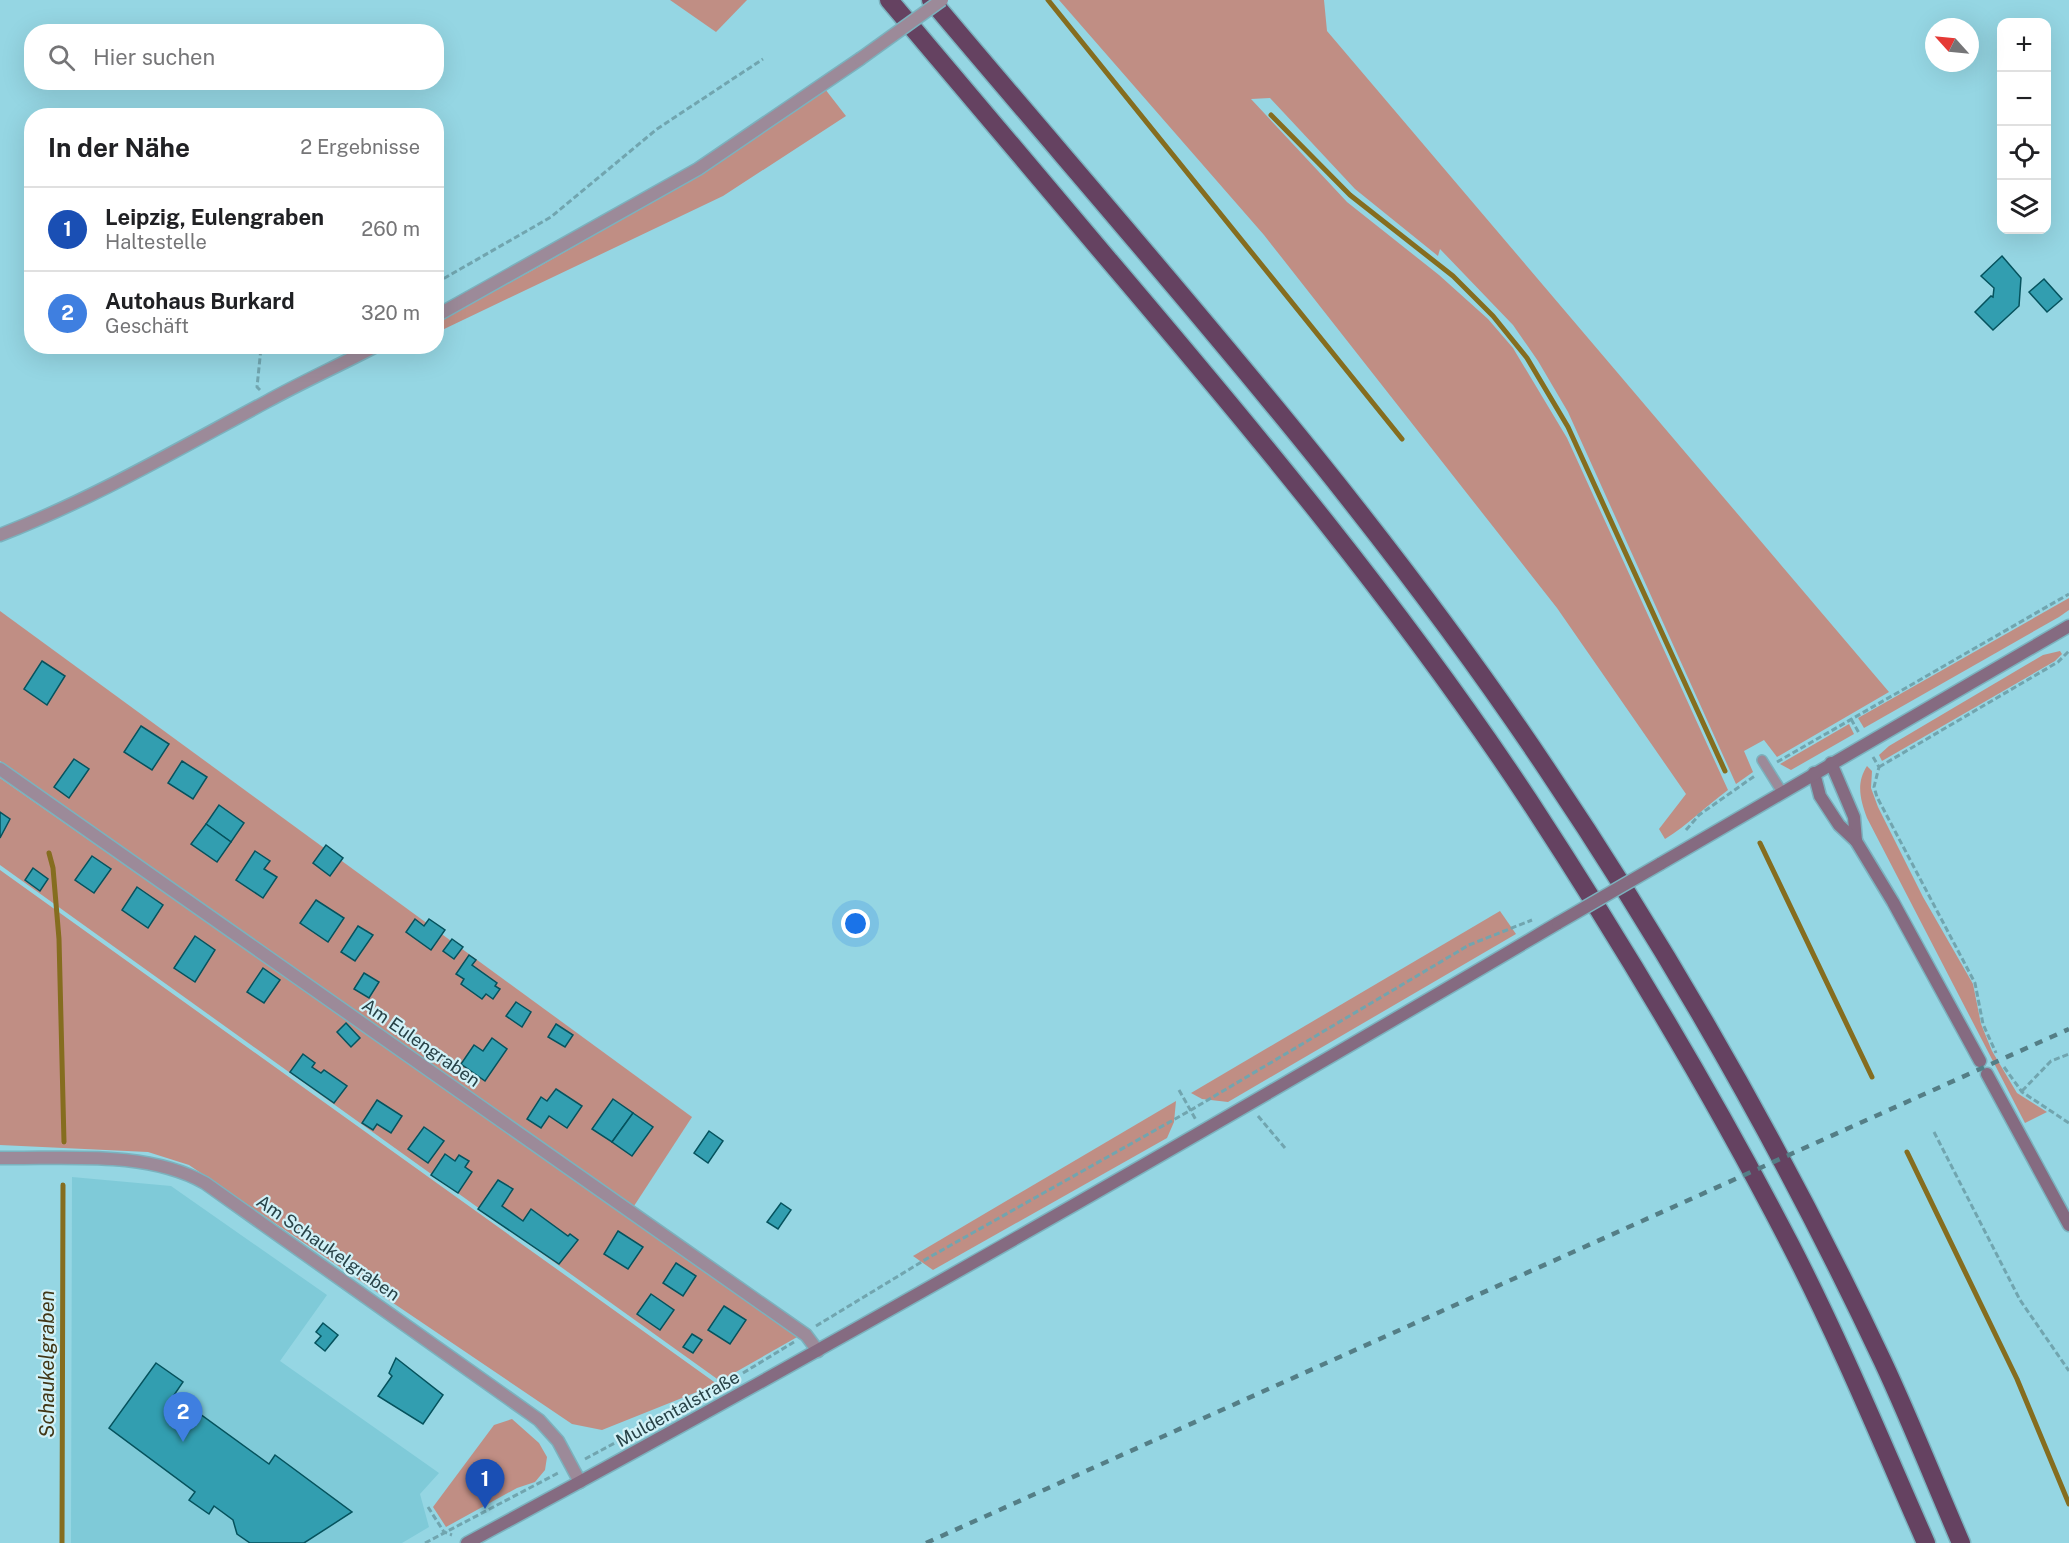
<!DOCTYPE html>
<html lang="de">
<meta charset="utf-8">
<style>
:root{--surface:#fff;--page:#f6f6f6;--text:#202124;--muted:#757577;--line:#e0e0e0;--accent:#2563eb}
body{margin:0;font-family:"Public Sans",sans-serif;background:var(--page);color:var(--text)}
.controls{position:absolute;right:18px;top:18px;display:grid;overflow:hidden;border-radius:12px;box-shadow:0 6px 24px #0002}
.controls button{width:54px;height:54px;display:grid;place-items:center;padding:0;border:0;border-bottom:2px solid var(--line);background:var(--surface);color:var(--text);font:30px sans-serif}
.compass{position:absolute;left:1925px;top:18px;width:54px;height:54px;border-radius:50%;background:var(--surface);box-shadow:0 6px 24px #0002;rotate:297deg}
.you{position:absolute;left:856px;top:924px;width:21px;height:21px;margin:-15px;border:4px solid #fff;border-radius:50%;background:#1a73e8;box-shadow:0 0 0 9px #1a73e833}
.badge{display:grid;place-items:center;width:39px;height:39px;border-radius:50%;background:var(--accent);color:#fff;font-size:20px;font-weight:700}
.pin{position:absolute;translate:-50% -50px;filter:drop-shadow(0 2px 3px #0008)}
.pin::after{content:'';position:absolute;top:32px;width:21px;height:18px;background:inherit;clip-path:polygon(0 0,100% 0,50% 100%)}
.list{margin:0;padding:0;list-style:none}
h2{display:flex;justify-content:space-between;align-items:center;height:78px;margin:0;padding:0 24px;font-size:26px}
h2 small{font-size:20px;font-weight:400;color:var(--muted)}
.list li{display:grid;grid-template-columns:39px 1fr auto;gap:18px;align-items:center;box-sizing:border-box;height:84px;padding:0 24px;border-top:2px solid var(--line)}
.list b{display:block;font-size:22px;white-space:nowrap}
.list p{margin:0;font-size:20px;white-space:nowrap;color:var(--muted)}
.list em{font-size:20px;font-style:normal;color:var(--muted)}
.icon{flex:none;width:33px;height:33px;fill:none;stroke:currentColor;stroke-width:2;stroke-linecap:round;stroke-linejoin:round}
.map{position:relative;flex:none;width:2069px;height:1543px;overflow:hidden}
.search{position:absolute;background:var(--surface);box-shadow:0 6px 24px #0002;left:24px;top:24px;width:420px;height:66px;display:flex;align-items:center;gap:15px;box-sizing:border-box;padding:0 21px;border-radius:24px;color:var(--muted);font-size:22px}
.panel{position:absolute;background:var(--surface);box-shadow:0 6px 24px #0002;left:24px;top:108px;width:420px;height:246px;border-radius:24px}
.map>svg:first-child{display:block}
.built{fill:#7fcad8}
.green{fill:#c08e84}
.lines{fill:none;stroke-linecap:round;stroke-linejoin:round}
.stream{stroke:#856d1f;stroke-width:5}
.building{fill:#329eb0;stroke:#05525d;stroke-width:1.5}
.lane-casing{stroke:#7bb2be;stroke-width:12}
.street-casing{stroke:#7bb2be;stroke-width:15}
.secondary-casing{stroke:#7bb2be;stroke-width:15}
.highway-casing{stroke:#7bb2be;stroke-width:21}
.path{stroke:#71a5af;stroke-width:3;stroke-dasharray:6 3;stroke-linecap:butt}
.lane{stroke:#9c8a99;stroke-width:9}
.street{stroke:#9c8a99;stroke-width:12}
.secondary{stroke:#856b81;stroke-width:12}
.highway{stroke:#654261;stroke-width:18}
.rail{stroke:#547e86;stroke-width:4.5;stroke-dasharray:8 8;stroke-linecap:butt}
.street-bridge-casing{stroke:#7bb2be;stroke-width:15;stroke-linecap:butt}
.secondary-bridge-casing{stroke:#7bb2be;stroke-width:15;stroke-linecap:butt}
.street-bridge{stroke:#9c8a99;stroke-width:12}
.secondary-bridge{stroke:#856b81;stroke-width:12}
.labels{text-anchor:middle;stroke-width:4.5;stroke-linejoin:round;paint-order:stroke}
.street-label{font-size:18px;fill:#274247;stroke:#d1f1f7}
.water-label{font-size:20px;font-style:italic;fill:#413615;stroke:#d1f1f7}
</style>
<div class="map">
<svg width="2069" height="1543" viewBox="0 0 2069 1543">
<rect width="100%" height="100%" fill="#95d6e3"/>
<path class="built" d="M72 1177 171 1186 327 1295 280 1361 439 1473 420 1494 429 1527 402 1543H71Z"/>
<g class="green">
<path d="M670 0H747L716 32Z"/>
<path d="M1059 0H1324L1327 31 1889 692 1777 757 1764 740 1744 751 1753 772 1736 784 1568 412 1538 361 1513 325 1440 249 1438 256 1355 189 1270 98 1251 99 1347 202 1439 275 1488 319 1513 348 1567 438 1728 790C1706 806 1688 825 1665 839L1659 829 1686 794 1557 608 1264 235Z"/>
<path d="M825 89 846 116 723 196 440 331 436 321C572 253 699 173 825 89Z"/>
<path d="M2069 598V610L2059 617 1864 728 1858 718Z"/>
<path d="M0 611 692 1117 634 1206 0 761Z"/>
<path d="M2060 651 2062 654 2055 661 1882 761 1879 755 1889 746 2043 655Z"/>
<path d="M1849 724 1854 734 1791 770 1780 764Z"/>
<path d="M1867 766 1872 771 1871 788 1878 807 1923 897 1973 984 1981 1024 1992 1051 2017 1093 2047 1112 2025 1123 1867 818C1860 799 1856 783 1867 766Z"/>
<path d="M0 778 799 1336 720 1381 0 865Z"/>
<path d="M0 870 717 1384 602 1430 572 1424 189 1165 148 1152 0 1145Z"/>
<path d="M1500 911 1516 934 1228 1102 1202 1099 1191 1093Z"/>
<path d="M1176 1101 1174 1122 1167 1138 933 1270 913 1256Z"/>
<path d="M512 1419 539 1443 547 1457 545 1470 535 1482 517 1488 446 1527 433 1507 494 1425Z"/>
</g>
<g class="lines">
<g class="stream">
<path d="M1048 0 1402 439"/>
<path d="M1271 115 1350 195 1453 276 1493 316 1527 358 1568 427 1725 771"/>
<path d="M1760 843 1872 1077"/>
<path d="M49 853 53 868 59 939 64 1142"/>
<path d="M1907 1152 2017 1379 2069 1504"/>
<path d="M62 1543 63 1185"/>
</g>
</g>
<g class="building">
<path d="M2002 256 2021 278 2019 306 1993 330 1975 312 1991 296 1993 297 1994 288 1981 276Z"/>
<path d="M2044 279 2062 299 2047 312 2029 292Z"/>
<path d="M42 661 65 676 47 705 24 689Z"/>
<path d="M141 726 169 744 152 770 124 752Z"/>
<path d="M74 759 89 769 69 798 54 787Z"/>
<path d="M182 761 207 777 193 799 168 783Z"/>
<path d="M219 805 244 823 231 842 206 824Z"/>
<path d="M0 812 10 819 0 838Z"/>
<path d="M206 824 231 842 217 862 191 844Z"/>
<path d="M326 845 343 858 330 876 313 863Z"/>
<path d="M255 851 270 861 264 869 277 877 263 898 236 880Z"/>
<path d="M92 856 111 869 94 893 75 880Z"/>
<path d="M33 868 48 879 40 891 25 880Z"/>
<path d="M137 887 163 905 148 928 122 910Z"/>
<path d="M316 900 344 918 328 942 300 923Z"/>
<path d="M415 919 424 926 429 919 445 930 431 950 406 932Z"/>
<path d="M358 926 373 935 355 961 341 952Z"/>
<path d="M195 936 215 950 195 982 174 968Z"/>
<path d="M452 939 463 947 454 959 443 951Z"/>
<path d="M469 955 476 960 472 965 497 983 495 986 500 989 493 999 486 994 482 999 461 984 464 979 456 974Z"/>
<path d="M263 968 280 980 264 1003 247 992Z"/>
<path d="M364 973 379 982 369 998 354 989Z"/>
<path d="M516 1002 531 1012 522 1027 506 1016Z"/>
<path d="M346 1023 360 1038 351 1047 337 1032Z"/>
<path d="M556 1024 573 1035 565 1047 548 1037Z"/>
<path d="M492 1038 507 1049 485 1081 461 1064 474 1045 483 1051Z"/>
<path d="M303 1054 315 1063 312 1067 321 1073 324 1070 347 1086 334 1103 290 1072Z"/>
<path d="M556 1089 582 1106 567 1128 549 1116 541 1128 527 1119 541 1097 547 1101Z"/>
<path d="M613 1099 633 1113 612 1142 592 1129Z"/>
<path d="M377 1100 402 1116 391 1133 377 1124 373 1130 362 1123Z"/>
<path d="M633 1113 653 1127 632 1156 612 1142Z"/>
<path d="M424 1127 444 1141 428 1163 408 1149Z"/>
<path d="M709 1131 723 1141 708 1163 694 1153Z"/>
<path d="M445 1154 455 1161 459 1155 469 1161 465 1167 472 1172 458 1193 431 1175Z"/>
<path d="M498 1180 513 1189 502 1206 523 1221 531 1209 568 1236 570 1234 578 1240 559 1264 478 1209Z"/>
<path d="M781 1203 791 1210 778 1229 767 1222Z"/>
<path d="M618 1231 643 1247 628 1269 604 1254Z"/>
<path d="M676 1263 696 1276 683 1296 663 1283Z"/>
<path d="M651 1294 674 1310 660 1330 637 1314Z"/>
<path d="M724 1306 746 1320 730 1344 708 1330Z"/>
<path d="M323 1323 338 1335 325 1351 315 1343 321 1336 316 1332Z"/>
<path d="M692 1334 702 1340 693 1353 683 1347Z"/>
<path d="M396 1358 443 1395 423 1424 378 1396 392 1376 389 1373Z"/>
<path d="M156 1363 183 1382 174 1395 269 1464 275 1455 352 1512 304 1543H250L237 1534 233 1520 214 1506 209 1514 189 1500 195 1492 109 1428Z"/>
</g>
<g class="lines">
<g class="lane-casing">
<path id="lane" d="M1762 760 1782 792"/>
</g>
<g class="street-casing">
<g id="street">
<path d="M436 316 698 169 860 59"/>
<path d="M0 535C93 499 178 449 266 402 302 382 340 365 376 346"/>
<path d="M0 769 786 1321 806 1335 818 1351"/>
<path d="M0 1158C66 1159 147 1150 205 1183L539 1420 558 1441 580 1482"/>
</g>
</g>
<g class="secondary-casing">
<g id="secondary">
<path d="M1831 763 1854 817 1856 841"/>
<path d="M1814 773 1820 796 1839 825 1856 841 1893 902 1980 1061"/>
<path d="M1660 864 2069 626"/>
<path d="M1987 1074 2069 1225"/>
<path d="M467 1543C835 1345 1198 1136 1558 923"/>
</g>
</g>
<g class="highway-casing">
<g id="highway">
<path d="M889 0C962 86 1034 172 1107 258 1255 432 1402 608 1528 799 1622 943 1711 1091 1790 1244 1840 1341 1882 1443 1926 1543"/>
<path d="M931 0C1142 251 1364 495 1546 768 1673 957 1786 1156 1883 1362 1911 1422 1935 1483 1961 1543"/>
</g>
</g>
<g class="path">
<path d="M436 283 551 217 657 129 763 59"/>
<path d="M260 390 257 387 261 348 264 346"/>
<path d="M1851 719 1859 733"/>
<path d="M1873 757 1879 767 1874 787 1877 797 1975 983 1983 1024 1996 1053"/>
<path d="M1777 762 2069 594"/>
<path d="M1879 767 2058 662 2069 651"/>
<path d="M1686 830 1699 815 1756 775"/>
<path d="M2004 1067 2022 1092 2069 1123"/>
<path d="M1179 1090 1196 1120"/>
<path d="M2022 1091 2051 1061 2069 1054"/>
<path d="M1258 1116 1285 1148"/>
<path d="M1934 1132 2020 1300 2069 1371"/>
<path d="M816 1326 928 1258 1191 1110 1469 945 1532 920"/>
<path d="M743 1373 794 1342"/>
<path d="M585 1459 637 1431"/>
<path d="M428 1507 444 1532 452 1535"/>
<path d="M425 1543 560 1472"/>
</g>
<use href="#lane" class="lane"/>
<use href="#street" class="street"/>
<use href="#secondary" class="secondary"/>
<use href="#highway" class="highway"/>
<path class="rail" d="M926 1543 2069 1029"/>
<g class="street-bridge-casing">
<path id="street-bridge" d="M860 59 942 0"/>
</g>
<g class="secondary-bridge-casing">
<path id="secondary-bridge" d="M1558 923 1660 864"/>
</g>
<use href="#street-bridge" class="street-bridge"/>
<use href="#secondary-bridge" class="secondary-bridge"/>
</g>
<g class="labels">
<g class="street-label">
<text transform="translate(421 1043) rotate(35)" y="6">Am Eulengraben</text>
<text transform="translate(328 1248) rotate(35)" y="6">Am Schaukelgraben</text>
<text transform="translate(678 1409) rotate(-29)" y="6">Muldentalstraße</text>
</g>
<g class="water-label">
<text transform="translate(47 1364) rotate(-90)" y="7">Schaukelgraben</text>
</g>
</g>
</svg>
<div class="controls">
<button>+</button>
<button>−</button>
<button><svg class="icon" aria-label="locate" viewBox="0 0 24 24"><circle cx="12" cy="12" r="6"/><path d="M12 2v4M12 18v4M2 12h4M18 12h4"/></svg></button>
<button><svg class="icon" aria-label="layers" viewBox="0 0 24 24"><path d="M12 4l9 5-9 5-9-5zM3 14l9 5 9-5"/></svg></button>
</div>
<svg class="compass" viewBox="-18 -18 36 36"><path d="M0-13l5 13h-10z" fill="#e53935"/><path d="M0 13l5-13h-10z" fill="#757577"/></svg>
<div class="you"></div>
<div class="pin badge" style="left:485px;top:1509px;background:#1a4fb4">1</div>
<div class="pin badge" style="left:183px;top:1442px;background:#3f7fe0">2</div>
<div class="search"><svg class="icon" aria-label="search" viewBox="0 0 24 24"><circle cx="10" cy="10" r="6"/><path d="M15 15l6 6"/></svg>Hier suchen</div>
<section class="panel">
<h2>In der Nähe<small>2 Ergebnisse</small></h2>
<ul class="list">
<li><span class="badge" style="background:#1a4fb4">1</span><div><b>Leipzig, Eulengraben</b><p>Haltestelle</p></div><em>260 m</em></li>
<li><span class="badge" style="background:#3f7fe0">2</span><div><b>Autohaus Burkard</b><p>Geschäft</p></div><em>320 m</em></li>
</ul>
</section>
</div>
